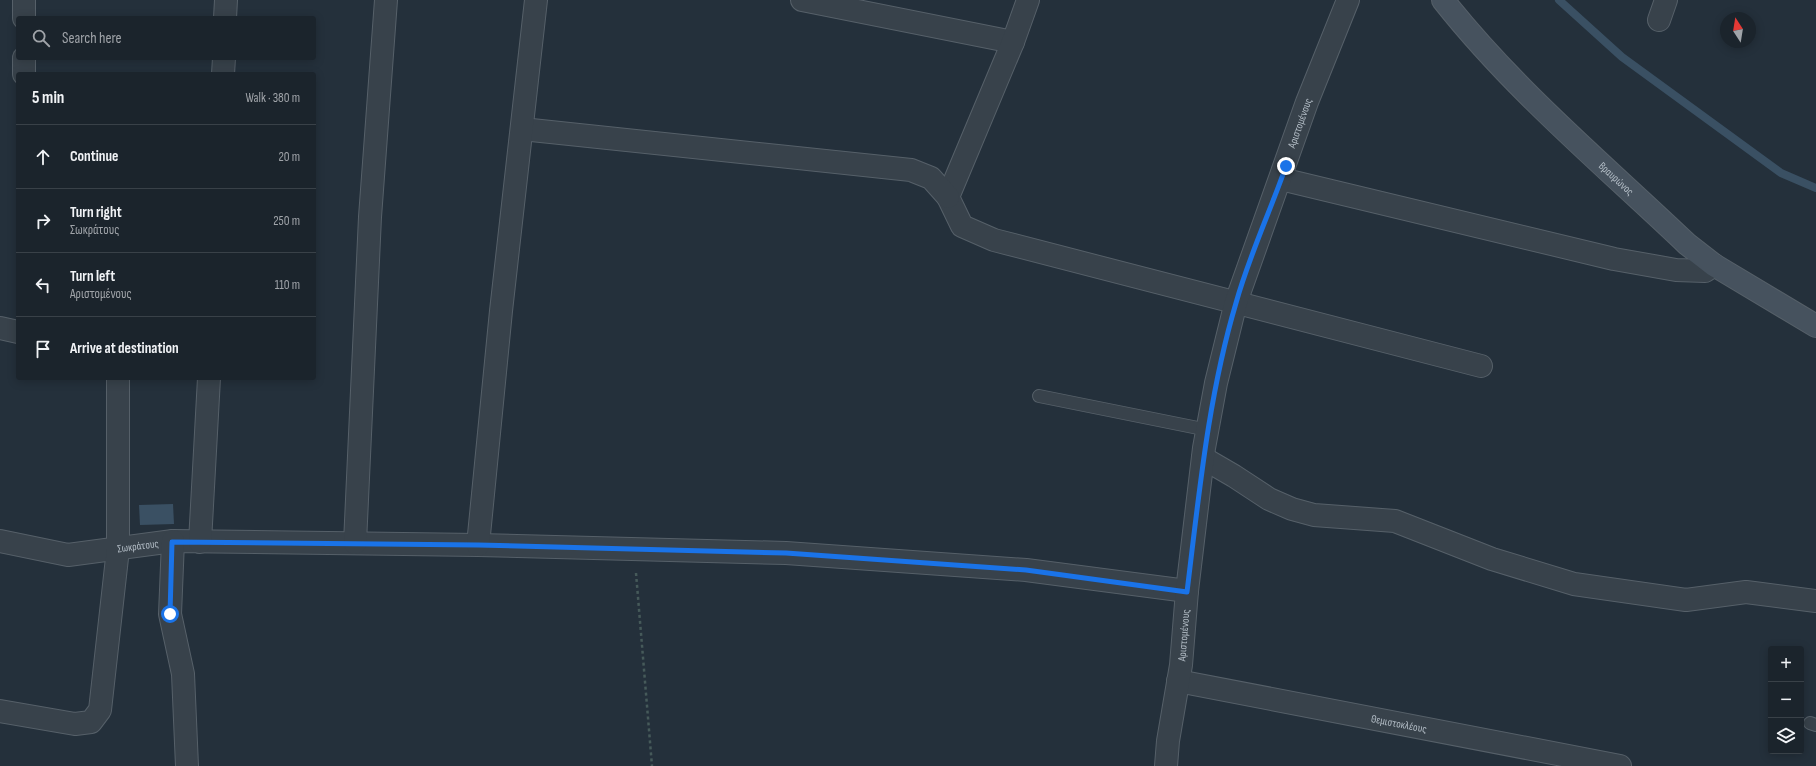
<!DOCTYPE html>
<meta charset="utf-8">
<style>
:root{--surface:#1b242c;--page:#242c34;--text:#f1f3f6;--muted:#a0a4a9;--line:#394148}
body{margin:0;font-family:"Sofia Sans Condensed",sans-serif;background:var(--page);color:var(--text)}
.controls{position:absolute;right:12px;bottom:12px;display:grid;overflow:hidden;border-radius:4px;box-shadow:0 2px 10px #0003}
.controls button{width:36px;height:36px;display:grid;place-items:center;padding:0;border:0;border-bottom:1px solid var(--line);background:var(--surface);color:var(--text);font:20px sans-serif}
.compass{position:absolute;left:1720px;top:12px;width:36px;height:36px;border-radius:50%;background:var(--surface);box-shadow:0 2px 10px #0003;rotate:348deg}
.stop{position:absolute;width:12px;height:12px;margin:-9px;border:3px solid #1a73e8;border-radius:50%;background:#fff}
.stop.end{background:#1a73e8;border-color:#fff;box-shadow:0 1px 4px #0008}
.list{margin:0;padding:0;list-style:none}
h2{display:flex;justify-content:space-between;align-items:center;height:52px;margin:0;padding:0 16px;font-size:17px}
h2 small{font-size:13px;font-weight:400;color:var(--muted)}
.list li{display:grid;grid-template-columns:26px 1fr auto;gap:12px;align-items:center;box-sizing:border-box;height:64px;padding:0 16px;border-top:1px solid var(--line)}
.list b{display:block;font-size:15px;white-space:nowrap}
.list p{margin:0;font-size:13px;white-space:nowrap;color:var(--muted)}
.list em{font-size:13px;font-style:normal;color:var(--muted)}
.icon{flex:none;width:22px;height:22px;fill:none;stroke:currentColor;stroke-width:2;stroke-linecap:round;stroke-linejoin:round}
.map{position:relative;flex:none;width:1816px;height:766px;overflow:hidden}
.search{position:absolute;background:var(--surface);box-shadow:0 2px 10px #0003;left:16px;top:16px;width:300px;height:44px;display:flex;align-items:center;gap:10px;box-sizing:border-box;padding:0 14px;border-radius:4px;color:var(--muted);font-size:15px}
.panel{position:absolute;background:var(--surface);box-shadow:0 2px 10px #0003;left:16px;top:72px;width:300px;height:308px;border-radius:4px}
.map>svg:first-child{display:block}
.water{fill:#3a5063}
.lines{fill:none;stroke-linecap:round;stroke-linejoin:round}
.stream{stroke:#3a5063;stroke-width:8}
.lane-casing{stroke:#566069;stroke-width:14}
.street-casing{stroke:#566069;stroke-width:24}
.secondary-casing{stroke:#566069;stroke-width:24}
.path{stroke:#465a5a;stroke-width:2.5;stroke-dasharray:3 3;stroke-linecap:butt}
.lane{stroke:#38424b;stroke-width:12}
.street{stroke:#38424b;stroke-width:22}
.secondary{stroke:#46525e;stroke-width:22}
.route{stroke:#1a73e8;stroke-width:5}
.labels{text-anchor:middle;stroke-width:3;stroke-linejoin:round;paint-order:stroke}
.street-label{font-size:11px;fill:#b3bdc6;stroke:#1d2730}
</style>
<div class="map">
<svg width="1816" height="766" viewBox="0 0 1816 766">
<rect width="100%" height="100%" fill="#24303b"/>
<path class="water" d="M173 504 174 524 140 525 139 505Z"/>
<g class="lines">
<path class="stream" d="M1559 0 1622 57 1781 173 1816 188"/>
<g class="lane-casing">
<g id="lane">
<path d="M1039 396 1208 430"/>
<path d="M1810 723 1816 725"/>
</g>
</g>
<g class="street-casing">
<g id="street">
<path d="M24 0V18"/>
<path d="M802 0 1013 42"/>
<path d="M1028 0 1013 42 948 197 962 226 994 240 1481 366"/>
<path d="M225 18 226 0"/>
<path d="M1659 20 1666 0"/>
<path d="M24 58V74"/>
<path d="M223 74 224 58"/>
<path d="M522 129 911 170 931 178 948 197"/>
<path d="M1281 179 1614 259 1676 270 1705 271 1714 265"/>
<path d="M0 328 18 332"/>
<path d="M1203 458 1234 476 1269 499 1292 509 1314 515 1395 521 1492 559 1574 584 1686 600 1746 592 1816 601"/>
<path id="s1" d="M0 541 68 555 173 541 478 545 786 553 1026 570 1187 591"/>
<path d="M173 541 170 614 183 674 187 766"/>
<path d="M200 542 209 378"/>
<path d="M355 543 370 217 386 0"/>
<path d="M478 545 501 311 536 0"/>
<path id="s2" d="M1178 681 1620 766"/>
<path d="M0 711 75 724 91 722 100 710 118 549V378"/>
<path id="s3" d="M1166 766 1168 741 1181 665 1187 591 1204 448 1216 383 1236 302 1307 102 1348 0"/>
</g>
</g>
<g class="secondary-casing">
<g id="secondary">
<path id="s4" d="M1443 0C1514 90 1604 165 1687 244L1714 265 1816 326"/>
</g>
</g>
<path class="path" d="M636 573 652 766"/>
<use href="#lane" class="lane"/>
<use href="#street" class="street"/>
<use href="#secondary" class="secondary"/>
</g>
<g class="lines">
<path class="route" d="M170 614 172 542 478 545 786 553 1026 570 1187 592C1199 495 1208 397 1236 303 1249 256 1270 212 1286 166"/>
</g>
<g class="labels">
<g class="street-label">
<text dy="4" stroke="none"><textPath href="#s3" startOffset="660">Αριστομένους</textPath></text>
<text dy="4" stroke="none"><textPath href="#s4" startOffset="249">Βραυρώνος</textPath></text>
<text dy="4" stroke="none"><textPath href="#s1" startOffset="140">Σωκράτους</textPath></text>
<text dy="4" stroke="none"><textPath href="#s3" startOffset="132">Αριστομένους</textPath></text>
<text dy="4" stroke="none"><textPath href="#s2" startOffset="225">Θεμιστοκλέους</textPath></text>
</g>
</g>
</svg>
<div class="controls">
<button>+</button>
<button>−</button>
<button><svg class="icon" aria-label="layers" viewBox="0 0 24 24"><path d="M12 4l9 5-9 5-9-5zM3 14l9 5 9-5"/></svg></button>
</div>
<svg class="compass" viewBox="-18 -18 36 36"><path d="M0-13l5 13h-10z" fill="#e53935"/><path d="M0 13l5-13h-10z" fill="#a0a4a9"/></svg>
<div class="stop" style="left:170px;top:614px"></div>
<div class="stop end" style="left:1286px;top:166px"></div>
<div class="search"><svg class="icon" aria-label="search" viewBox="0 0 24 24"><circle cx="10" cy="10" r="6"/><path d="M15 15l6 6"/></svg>Search here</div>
<section class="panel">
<h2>5 min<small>Walk · 380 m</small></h2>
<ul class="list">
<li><svg class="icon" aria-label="ahead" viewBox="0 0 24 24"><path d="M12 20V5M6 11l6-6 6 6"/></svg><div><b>Continue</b></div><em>20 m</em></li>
<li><svg class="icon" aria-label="right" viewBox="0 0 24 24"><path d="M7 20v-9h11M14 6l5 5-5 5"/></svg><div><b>Turn right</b><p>Σωκράτους</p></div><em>250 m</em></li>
<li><svg class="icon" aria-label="left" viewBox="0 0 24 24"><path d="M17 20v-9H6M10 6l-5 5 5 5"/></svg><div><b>Turn left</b><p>Αριστομένους</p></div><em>110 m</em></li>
<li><svg class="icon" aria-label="arrive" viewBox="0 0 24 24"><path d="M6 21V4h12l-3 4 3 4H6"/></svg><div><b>Arrive at destination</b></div></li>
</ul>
</section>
</div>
